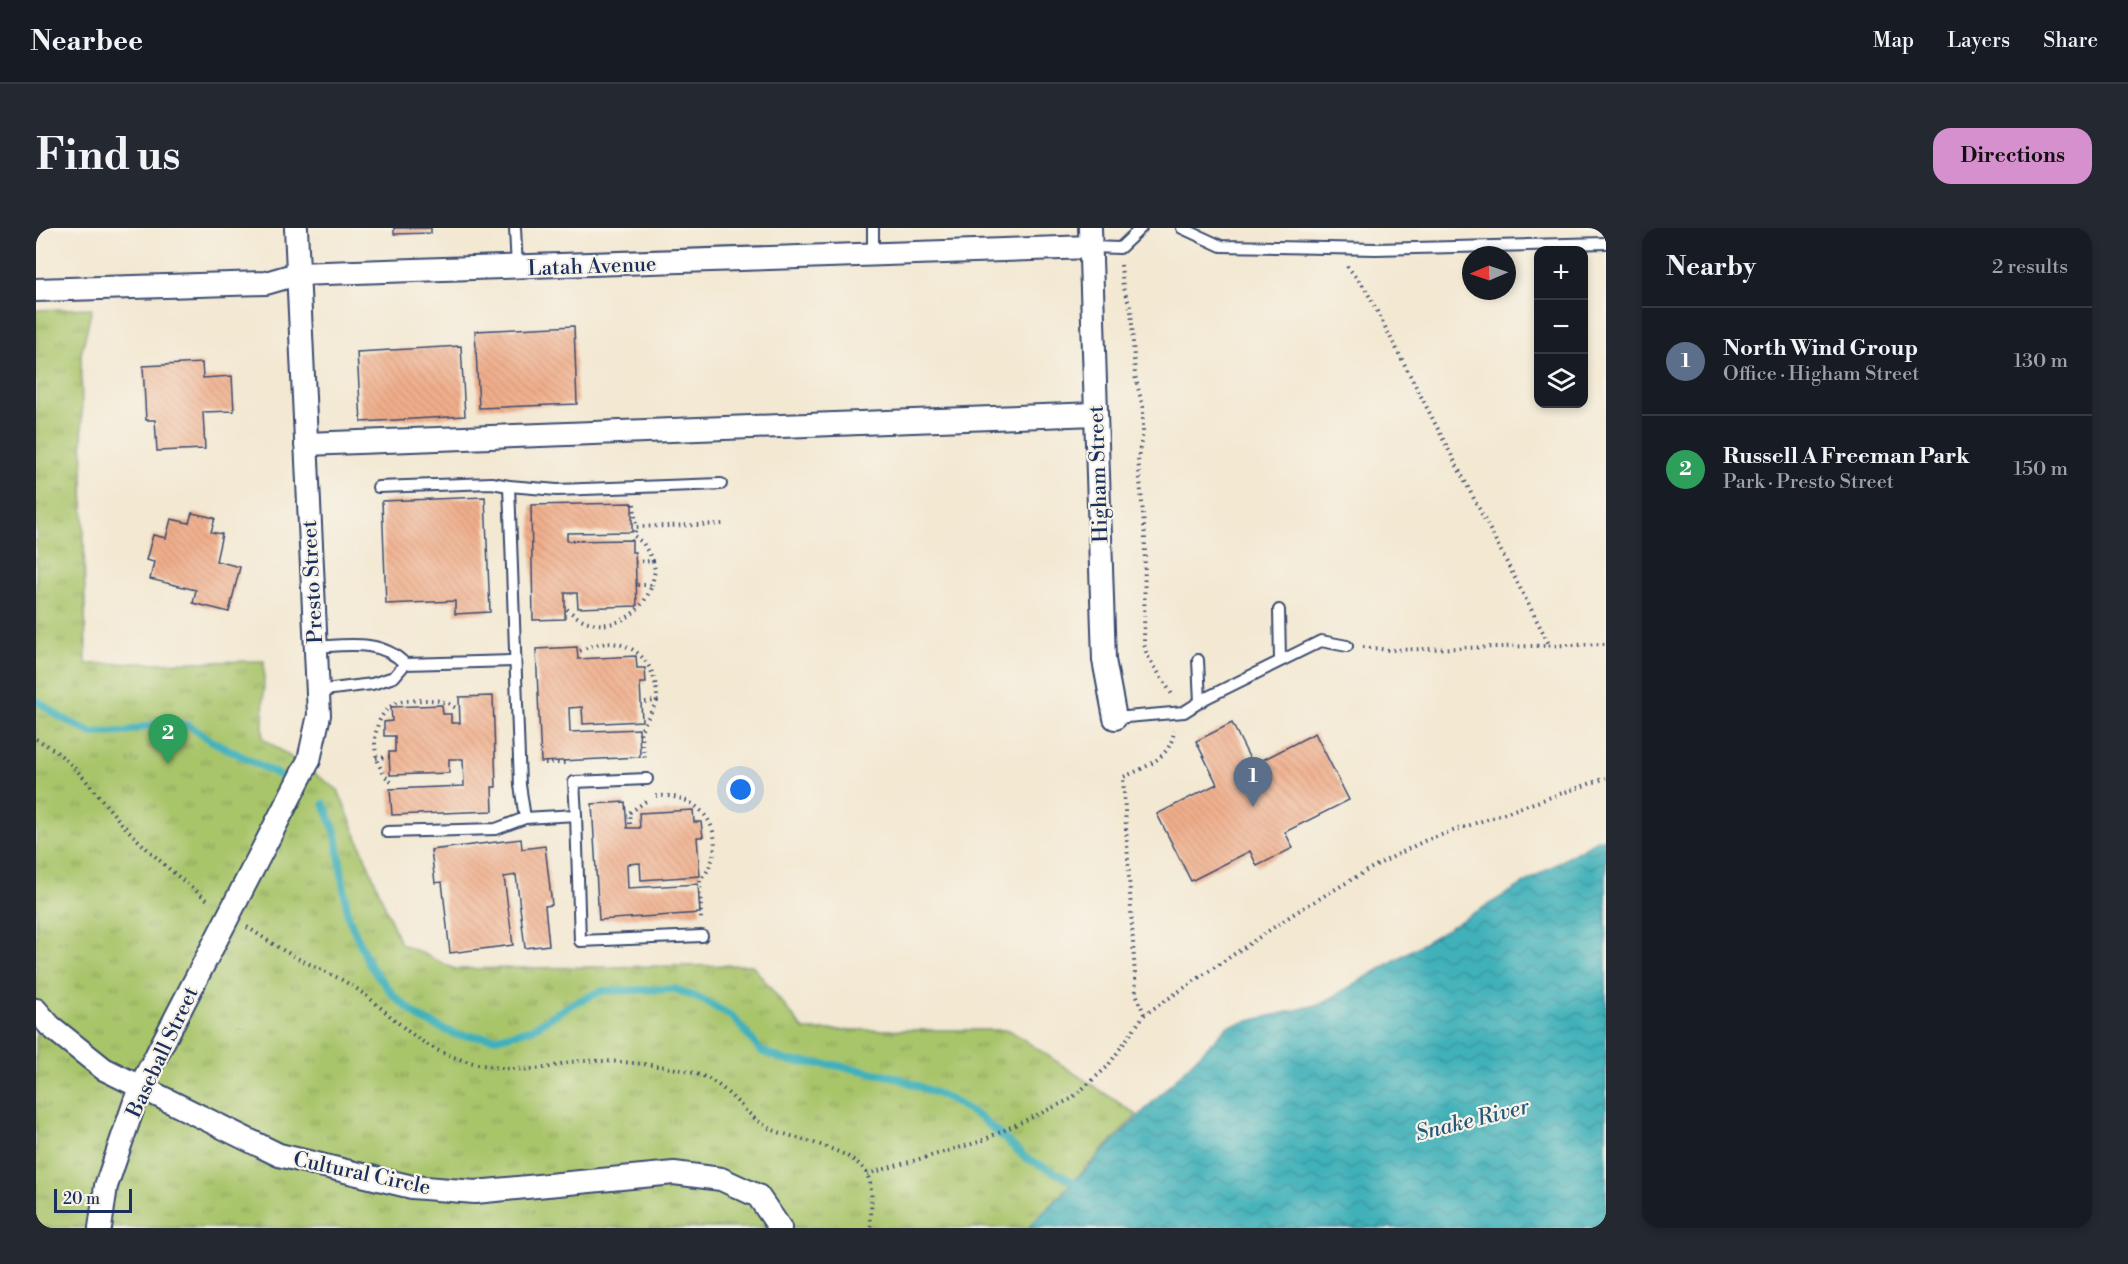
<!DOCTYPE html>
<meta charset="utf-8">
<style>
:root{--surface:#171b24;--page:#242831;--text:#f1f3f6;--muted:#9ea1a6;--line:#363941;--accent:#d690ce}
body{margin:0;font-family:"Libre Bodoni",serif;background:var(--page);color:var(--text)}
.controls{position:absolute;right:18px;top:18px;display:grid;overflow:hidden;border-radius:12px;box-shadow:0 3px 9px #0003}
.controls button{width:54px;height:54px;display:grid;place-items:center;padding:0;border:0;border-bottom:2px solid var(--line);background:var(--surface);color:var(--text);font:30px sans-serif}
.compass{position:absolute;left:1426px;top:18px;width:54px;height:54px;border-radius:50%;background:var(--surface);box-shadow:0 3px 9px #0003;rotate:268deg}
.scale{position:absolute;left:18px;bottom:15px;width:78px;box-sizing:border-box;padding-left:6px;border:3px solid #1b2f5e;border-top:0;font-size:16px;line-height:21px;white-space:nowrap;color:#1b2f5e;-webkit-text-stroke:4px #f7f3e8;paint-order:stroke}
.you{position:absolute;left:705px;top:562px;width:21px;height:21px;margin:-15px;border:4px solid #fff;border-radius:50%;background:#1a73e8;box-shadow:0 0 0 9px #1a73e833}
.badge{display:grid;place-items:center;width:39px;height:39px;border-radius:50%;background:var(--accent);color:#fff;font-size:20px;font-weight:700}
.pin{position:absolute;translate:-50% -50px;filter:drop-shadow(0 2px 3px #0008)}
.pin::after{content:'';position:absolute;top:32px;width:21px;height:18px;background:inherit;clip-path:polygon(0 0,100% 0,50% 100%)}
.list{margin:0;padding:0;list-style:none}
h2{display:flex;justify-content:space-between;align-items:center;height:78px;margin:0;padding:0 24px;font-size:26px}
h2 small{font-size:20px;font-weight:400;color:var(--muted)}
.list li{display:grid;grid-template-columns:39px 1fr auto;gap:18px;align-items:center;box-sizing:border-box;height:108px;padding:0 24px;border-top:2px solid var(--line)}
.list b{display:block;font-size:22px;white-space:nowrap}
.list p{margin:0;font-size:20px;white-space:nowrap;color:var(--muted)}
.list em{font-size:20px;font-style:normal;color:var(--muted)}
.icon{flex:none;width:33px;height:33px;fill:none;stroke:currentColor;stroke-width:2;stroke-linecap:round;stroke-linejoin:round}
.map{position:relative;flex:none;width:1570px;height:1000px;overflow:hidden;border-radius:18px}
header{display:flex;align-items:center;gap:36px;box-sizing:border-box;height:84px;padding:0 30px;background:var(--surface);border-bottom:2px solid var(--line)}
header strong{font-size:28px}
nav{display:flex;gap:33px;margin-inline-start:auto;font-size:21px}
.intro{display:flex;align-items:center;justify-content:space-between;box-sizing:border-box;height:144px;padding:0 36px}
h1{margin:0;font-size:42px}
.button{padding:15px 27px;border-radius:18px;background:var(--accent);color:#111;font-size:21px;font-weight:700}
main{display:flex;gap:36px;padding:0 36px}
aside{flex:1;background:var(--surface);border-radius:18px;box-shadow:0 3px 9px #0003}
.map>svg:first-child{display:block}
.grass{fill:url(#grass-tufts);stroke:#627a64;stroke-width:1.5}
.water{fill:url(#water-waves);stroke:#2e708c;stroke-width:1.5}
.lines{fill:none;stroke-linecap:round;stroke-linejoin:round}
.stream{stroke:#41b1b9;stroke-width:8}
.building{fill:url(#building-back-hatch)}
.service-casing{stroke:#3b4b6f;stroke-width:14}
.minor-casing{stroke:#3b4b6f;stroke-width:26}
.path{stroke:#3b4b6f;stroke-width:4;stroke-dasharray:1.5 4.5;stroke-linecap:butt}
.service{stroke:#fff;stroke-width:10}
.minor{stroke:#fff;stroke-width:22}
.labels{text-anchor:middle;stroke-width:4.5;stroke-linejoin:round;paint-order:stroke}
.street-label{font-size:21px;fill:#1b2f5e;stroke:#f7f3e8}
.water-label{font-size:22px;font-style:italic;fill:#265679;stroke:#f7f3e8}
</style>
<header>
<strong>Nearbee</strong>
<nav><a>Map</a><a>Layers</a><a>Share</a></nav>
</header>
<div class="intro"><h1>Find us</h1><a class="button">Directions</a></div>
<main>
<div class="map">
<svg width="1570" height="1000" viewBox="0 0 1570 1000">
<defs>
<pattern id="grass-tufts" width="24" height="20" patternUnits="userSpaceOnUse" patternTransform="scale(1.5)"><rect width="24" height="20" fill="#a9c56b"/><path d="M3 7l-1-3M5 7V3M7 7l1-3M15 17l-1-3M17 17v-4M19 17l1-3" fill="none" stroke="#89a05b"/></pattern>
<pattern id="water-waves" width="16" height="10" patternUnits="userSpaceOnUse" patternTransform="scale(1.5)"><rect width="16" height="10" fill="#41b1b9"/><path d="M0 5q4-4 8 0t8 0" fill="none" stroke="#36909a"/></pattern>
<pattern id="building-back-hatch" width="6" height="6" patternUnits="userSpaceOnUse" patternTransform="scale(1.5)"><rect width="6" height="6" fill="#f0ae8b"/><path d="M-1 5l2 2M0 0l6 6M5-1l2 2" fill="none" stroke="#cd967a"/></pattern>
</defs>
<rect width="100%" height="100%" fill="#f7f3e8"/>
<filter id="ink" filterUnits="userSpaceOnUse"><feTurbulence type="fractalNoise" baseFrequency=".0167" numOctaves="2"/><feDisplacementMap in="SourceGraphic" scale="12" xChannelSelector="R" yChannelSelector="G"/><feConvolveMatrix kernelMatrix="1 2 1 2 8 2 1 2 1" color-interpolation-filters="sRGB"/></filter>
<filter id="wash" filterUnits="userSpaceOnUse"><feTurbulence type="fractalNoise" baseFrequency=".008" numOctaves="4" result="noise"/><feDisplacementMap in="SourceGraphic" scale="24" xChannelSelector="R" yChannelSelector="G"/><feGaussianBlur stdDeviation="1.35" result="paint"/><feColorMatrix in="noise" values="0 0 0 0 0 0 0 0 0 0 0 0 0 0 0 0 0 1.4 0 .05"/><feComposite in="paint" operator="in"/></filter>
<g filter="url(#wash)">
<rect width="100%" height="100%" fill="#f3e8d2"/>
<path class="grass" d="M56 80 45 126 50 436 228 433 227 510 302 562 364 715 419 741 716 737 768 802H973L1101 887 992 1000H0V82Z"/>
<path class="water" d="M1570 610V1000H992L1192 798 1285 776 1561 612Z"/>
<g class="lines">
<g class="stream">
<path d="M0 472 24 489 56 505 88 504 122 495 152 497 176 513 243 547"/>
<path d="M288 576 300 606 312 688 333 736 358 768 384 790 421 807 461 810 496 801 536 776 566 763 639 761 669 773 697 789 725 823 751 833 798 837 859 849 912 870 945 890 990 930 1046 958"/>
</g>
</g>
<g id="blocks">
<g class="building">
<path d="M358 0H395V5L358 6Z"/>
<path d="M538 98 541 176 443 180 439 103Z"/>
<path d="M425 118 429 188 325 194 321 124Z"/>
<path d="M166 135 167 150 196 148 198 183 167 184 169 221 121 223 119 192H110L107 138Z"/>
<path d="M449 269 454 384 419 386V373L350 376 346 273Z"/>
<path d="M596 275V304L531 305V313L596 312V324H599L601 378 542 380 541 365H529V391L497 392 495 277Z"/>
<path d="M156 285 179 290 175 304 186 306 180 333 204 339 193 384 157 375 160 362 114 351 118 334 110 332 117 307 130 310 135 291 153 295Z"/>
<path d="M541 419 542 431 600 428 601 440H609L610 455H604L606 493 547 496 546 479 533 480 534 504 603 501 604 529 505 534 500 421Z"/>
<path d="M457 468 460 559H456L457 583 356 587 354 561 428 558 427 531H413V545L354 547 353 524H359V508H348V494L356 493 355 479 406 477 407 486H415V495H424L423 469Z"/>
<path d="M1196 495 1217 537 1279 505 1313 572 1249 604 1257 620 1221 638 1214 623 1155 653 1121 586 1181 556 1160 513Z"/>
<path d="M589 574 591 600H604L603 585 657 582 658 594H665L667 609H661L664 648 605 652 604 635 591 636 592 660 662 656 664 685 563 692 556 576Z"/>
<path d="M485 611 486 621 509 618 516 677 509 678 513 717 489 720 480 647 468 649 477 717 414 725 406 654 399 655 395 622Z"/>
</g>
</g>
</g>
<g filter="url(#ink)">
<use href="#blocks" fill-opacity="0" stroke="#3b4b6f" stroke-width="1.5"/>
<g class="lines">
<g class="service-casing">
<g id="service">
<path d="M479 0 481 40"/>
<path d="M837 0V27"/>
<path d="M1146 0 1185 18 1340 21 1570 15"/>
<path d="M1055 19 1084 20 1105 0"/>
<path d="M342 259 456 255 473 258"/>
<path d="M1243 382 1244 432"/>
<path d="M279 419C311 417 346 411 369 436"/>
<path d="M1162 432 1164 474"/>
<path d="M281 463 336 456 358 449 369 436 478 433"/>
<path d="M1079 490 1148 484 1170 470 1285 413 1311 418"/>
<path d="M540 587 538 554 611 551"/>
<path d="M351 604 460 601 489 590"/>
<path d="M666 708 544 713 540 587 489 590 484 557 473 258 521 262 685 256"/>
</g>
</g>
<g class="minor-casing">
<g id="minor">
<path d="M1054 0 1068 432 1079 490"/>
<path d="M0 62 230 55 261 46 1055 19"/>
<path d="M270 216 1060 186"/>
<path d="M0 782 14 798 68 841 243 927 376 959 439 964 638 945 685 951 722 968 744 1000"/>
<path d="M64 1000 70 958 104 859 273 532 283 487 260 0"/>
</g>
</g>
<g class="path">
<path d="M1085 37 1087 60 1095 81 1099 148 1107 179V205L1102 230 1109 309 1108 416 1111 427 1137 468"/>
<path d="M1311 38 1329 60 1514 418"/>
<path d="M598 276 600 299"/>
<path d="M617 333 607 315 598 308 600 299 688 296"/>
<path d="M599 334 617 333 619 342 616 357"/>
<path d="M531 381C563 411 603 394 616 357H601"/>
<path d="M1327 419 1353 422 1570 416"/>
<path d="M544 423C586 401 622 428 621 473"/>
<path d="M609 474 621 473 604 504 609 532"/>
<path d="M0 511C41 532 61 570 92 602 117 628 144 651 173 673"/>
<path d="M340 530 354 529"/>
<path d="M509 535H533"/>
<path d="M355 554C333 536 332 485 363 474 369 472 379 473 386 472 400 472 409 472 421 481"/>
<path d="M620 568C671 564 697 614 664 653L665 691"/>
<path d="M594 596 593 585 613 571"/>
<path d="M211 699C225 708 239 718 254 726 275 738 298 746 318 759 350 780 374 812 410 826 439 838 476 844 508 840 517 839 526 835 535 834 566 830 632 837 661 846 693 856 708 889 737 902 762 912 818 921 831 946 838 961 835 984 834 1000"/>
<path d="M1108 786 1100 765 1087 549C1109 540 1136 529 1138 502"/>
<path d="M831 946 943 914 1035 871 1071 839 1108 787 1259 685 1337 639 1388 613 1570 550"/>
</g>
<use href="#service" class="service"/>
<use href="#minor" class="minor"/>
</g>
</g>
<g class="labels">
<g class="street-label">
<text transform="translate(556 38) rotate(-2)" y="7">Latah Avenue</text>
<text transform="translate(1062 246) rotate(-92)" y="7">Higham Street</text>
<text transform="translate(276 354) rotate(-93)" y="7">Presto Street</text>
<text transform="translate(126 824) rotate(-65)" y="7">Baseball Street</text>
<text transform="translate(326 945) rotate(12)" y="7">Cultural Circle</text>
</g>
<g class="water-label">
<text transform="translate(1436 891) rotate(-14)" y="8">Snake River</text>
</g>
</g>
</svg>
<div class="controls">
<button>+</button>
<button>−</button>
<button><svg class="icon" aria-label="layers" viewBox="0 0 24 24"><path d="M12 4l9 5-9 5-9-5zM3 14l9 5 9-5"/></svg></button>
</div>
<svg class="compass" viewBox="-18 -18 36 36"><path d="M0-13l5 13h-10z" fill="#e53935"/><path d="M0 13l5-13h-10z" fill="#9ea1a6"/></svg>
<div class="scale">20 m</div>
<div class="you"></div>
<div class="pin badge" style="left:1217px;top:579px;background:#5c6f8a">1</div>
<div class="pin badge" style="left:132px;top:536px;background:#2e9e5b">2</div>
</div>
<aside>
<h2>Nearby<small>2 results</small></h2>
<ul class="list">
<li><span class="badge" style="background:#5c6f8a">1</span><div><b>North Wind Group</b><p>Office · Higham Street</p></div><em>130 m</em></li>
<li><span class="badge" style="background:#2e9e5b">2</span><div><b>Russell A Freeman Park</b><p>Park · Presto Street</p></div><em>150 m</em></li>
</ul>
</aside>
</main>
